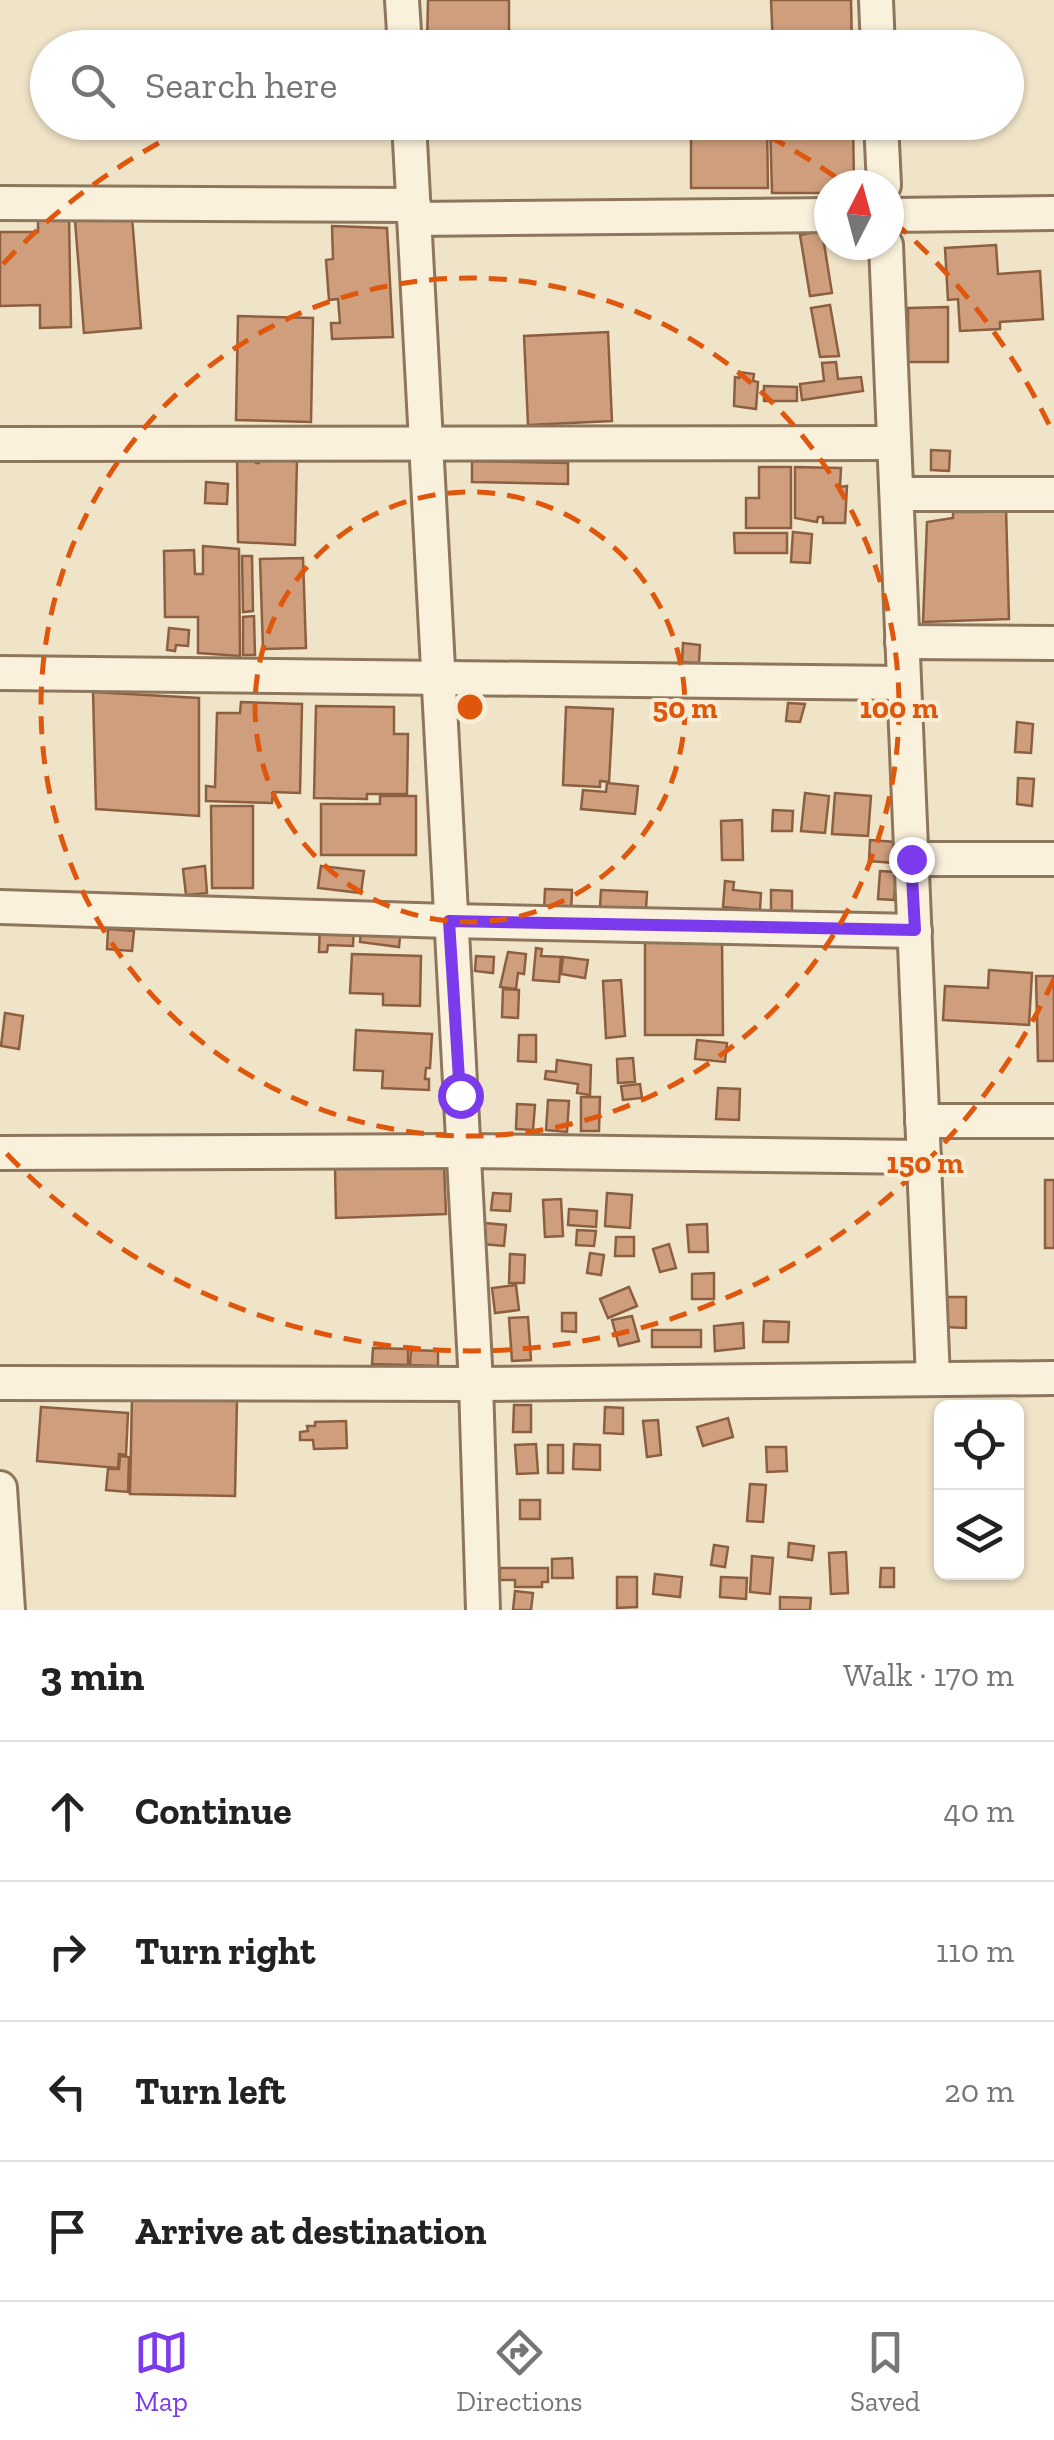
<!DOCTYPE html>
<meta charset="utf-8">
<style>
:root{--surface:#fff;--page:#f6f6f6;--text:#222;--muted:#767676;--line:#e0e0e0;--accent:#7c3aed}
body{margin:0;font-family:"Zilla Slab",serif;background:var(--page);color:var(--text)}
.controls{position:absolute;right:30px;bottom:30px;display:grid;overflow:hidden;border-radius:15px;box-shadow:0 2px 8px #0004}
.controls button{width:90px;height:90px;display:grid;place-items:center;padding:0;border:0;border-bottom:2px solid var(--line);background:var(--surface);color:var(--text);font:50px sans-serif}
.compass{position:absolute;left:814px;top:170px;width:90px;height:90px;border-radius:50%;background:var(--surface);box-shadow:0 2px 8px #0004;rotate:6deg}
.stop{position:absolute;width:30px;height:30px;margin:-22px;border:8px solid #7c3aed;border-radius:50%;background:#fff}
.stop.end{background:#7c3aed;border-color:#fff;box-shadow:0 2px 10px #0008}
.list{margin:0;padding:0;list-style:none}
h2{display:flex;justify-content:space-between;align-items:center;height:130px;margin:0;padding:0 40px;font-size:42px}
h2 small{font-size:32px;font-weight:400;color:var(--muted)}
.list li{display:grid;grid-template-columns:65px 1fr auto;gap:30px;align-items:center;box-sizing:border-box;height:140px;padding:0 40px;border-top:2px solid var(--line)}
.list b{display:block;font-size:38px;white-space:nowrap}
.list em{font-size:32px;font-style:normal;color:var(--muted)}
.icon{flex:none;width:55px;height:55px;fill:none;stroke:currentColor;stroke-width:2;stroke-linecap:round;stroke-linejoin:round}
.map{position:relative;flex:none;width:1054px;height:1610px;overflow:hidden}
.search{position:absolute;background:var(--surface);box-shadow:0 2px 8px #0004;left:30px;right:30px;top:30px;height:110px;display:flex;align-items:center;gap:25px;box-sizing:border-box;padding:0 35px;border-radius:55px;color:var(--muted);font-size:38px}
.sheet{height:690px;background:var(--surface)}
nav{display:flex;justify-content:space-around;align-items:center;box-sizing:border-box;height:140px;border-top:2px solid var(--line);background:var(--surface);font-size:28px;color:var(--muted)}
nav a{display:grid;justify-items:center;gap:5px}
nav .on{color:var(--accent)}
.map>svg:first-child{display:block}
.building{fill:#cf9f7d;stroke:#8d5f41;stroke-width:2.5}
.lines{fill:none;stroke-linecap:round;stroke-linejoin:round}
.minor-casing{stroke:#8d765c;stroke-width:38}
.minor{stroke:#faf1dc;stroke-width:32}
.route{stroke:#7c3aed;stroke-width:12}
.ring{fill:none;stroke:#df570d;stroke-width:5;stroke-dasharray:18 12}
.centre{fill:#df570d;stroke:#f7eed8;stroke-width:5}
.ring-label{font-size:30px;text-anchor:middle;font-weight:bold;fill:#df570d;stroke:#f7eed8;stroke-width:8;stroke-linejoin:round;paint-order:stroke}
</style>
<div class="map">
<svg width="1054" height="1610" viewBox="0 0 1054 1610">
<rect width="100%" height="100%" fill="#f0e4c8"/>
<g class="building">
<path d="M428 0H509V48H427Z"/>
<path d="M771 0H851L852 48H773Z"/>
<path d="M691 122H767L768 188H691Z"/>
<path d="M770 122H853L854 185H829V193H772Z"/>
<path d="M132 217 141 328 84 333 75 221Z"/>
<path d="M38 218H69L71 327 40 328V305L0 306V232H38Z"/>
<path d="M332 226 387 228 393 337 332 339 331 323H340L338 299 329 300 326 260 333 259Z"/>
<path d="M822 231 832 293 810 296 800 235Z"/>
<path d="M996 245 998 274 1040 271 1043 319 1000 322V329L960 331 958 299 948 300 945 248Z"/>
<path d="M830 305 839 356 820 357 811 308Z"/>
<path d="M948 307V362H908V308Z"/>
<path d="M238 316 313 318 311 422 236 420Z"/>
<path d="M608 332 612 421 528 425 524 336Z"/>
<path d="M836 362 838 379 861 377 863 391 802 400 800 384 824 381 822 363Z"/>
<path d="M739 372 754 374 753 381 758 382 756 409 734 406 735 377 739 378Z"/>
<path d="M764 386 797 387V401H764Z"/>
<path d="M931 450 950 451 949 471 931 470Z"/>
<path d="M237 455 255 456 256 463H259L260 459 297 461 295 545 238 542Z"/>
<path d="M472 461 568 463V484L472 482Z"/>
<path d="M759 467H791V528H746V498H759Z"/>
<path d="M795 467 841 468 840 487 847 486 845 523H823V517H818L817 522 795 518Z"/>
<path d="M206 482 228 484 227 504 205 503Z"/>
<path d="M982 507H1006L1009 619 923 622 927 522 953 518V512H982Z"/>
<path d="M793 532 812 534 810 563 791 562Z"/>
<path d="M734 533H787V553H735Z"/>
<path d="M203 546 239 549 240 656 198 653V617H165L164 551 194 550 195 574H203Z"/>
<path d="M242 556H252L253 611 243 612Z"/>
<path d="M303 558 306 648 263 649 260 559Z"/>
<path d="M254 616 255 655H243V617Z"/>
<path d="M169 628 189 630 188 646 176 645 175 651 167 650Z"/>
<path d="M683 643 700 645 699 663 682 662Z"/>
<path d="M93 692 199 698V816L96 809Z"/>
<path d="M241 702 302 704 300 793 273 792 272 803 206 801V786L215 787 217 713H240Z"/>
<path d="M788 703 805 704 800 722 786 721Z"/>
<path d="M316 706 394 707V734H408L407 794H367V799L314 798Z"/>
<path d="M566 707 613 709 609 782 600 781V787L563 785Z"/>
<path d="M1017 722 1033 724 1031 753 1015 752Z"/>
<path d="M1018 778 1034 779 1032 806 1017 804Z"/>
<path d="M607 783 638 786 635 814 581 809 583 790 606 792Z"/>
<path d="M805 793 829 796 825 833 801 831Z"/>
<path d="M835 793 871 796 868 836 832 834Z"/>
<path d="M380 796H416V855H321V804H380Z"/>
<path d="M211 806H253V888H212Z"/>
<path d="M773 810 793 811 792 831H772Z"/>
<path d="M742 820 743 860H722L721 821Z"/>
<path d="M870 840 895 842 894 863 869 861Z"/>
<path d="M205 866 207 893 186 895 183 869Z"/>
<path d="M321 866 364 871 361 893 318 888Z"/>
<path d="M880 871 896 872 894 900 878 899Z"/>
<path d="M725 881 734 882 733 890 761 893 760 910 723 907Z"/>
<path d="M545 889 572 890 571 913 544 911Z"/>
<path d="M601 890 647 892 646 910 600 908Z"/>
<path d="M771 890 792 891V916L771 915Z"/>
<path d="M362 921 401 925 399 947 360 942Z"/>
<path d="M320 922 354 924 353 946 328 945 327 952H319Z"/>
<path d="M108 929 134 931 132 951 107 949Z"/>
<path d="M645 939H722L723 1035H645Z"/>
<path d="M536 948 542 949 541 956 561 957 559 982 533 980Z"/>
<path d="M508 952 526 954 524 974 518 973 516 989 500 987Z"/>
<path d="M352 954 421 956 420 1006 383 1005V994L350 993Z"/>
<path d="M476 956 494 957 493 973 475 971Z"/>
<path d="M563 957 588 960 585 978 561 974Z"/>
<path d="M989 970 1032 973 1029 1025 943 1020 945 986 988 988Z"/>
<path d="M1036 976H1054V1061H1038Z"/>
<path d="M621 980 625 1036 606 1038 603 981Z"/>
<path d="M503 989 519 990 518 1018 502 1017Z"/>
<path d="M5 1013 23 1016 19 1049 1 1046Z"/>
<path d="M356 1030 432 1034 430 1068H426L425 1079H429V1090L382 1088 383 1071 354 1070Z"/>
<path d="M519 1035H536V1062L518 1061Z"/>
<path d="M697 1040 727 1043 725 1062 695 1059Z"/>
<path d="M633 1058 635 1082 618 1083 617 1059Z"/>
<path d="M557 1060 591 1065 590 1095 577 1093 578 1084 545 1079 546 1071 556 1072Z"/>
<path d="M640 1084 642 1098 623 1100 621 1086Z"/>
<path d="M718 1088 740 1089 739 1120 716 1119Z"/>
<path d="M581 1097H600L599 1131H581Z"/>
<path d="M548 1100 569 1101 567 1132 546 1130Z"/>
<path d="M517 1104 535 1105 533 1130 516 1129Z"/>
<path d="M444 1165 446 1214 336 1218 335 1168Z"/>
<rect x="1045" y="1180" width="9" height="68"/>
<path d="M493 1193 511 1194 510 1211 491 1210Z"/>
<path d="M607 1193 632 1195 630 1228 605 1226Z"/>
<path d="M561 1199 563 1236 545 1237 543 1200Z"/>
<path d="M569 1209 597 1211 596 1227 568 1225Z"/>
<path d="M485 1223 506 1225 504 1246 483 1244Z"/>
<path d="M707 1224 708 1252H689L687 1225Z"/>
<path d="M577 1230 596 1231 594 1246 576 1245Z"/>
<path d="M616 1237H634V1256H615Z"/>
<path d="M669 1244 676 1268 660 1272 653 1249Z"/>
<path d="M590 1253 604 1255 601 1275 587 1273Z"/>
<path d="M510 1254 525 1255 524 1283H509Z"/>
<path d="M714 1273V1299H692V1274Z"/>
<path d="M516 1285 519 1310 495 1313 492 1288Z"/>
<path d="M629 1287 637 1306 608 1318 600 1299Z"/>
<path d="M944 1297H966V1328L944 1327Z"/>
<path d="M562 1313H576V1332L562 1331Z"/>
<path d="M632 1316 639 1341 619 1346 612 1320Z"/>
<path d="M528 1317 531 1360 512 1361 509 1318Z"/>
<path d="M764 1321 789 1322 788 1342H763Z"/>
<path d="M743 1323 744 1348 715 1351 714 1326Z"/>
<rect x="652" y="1330" width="49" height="17"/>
<path d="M373 1348 408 1349V1365L372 1364Z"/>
<path d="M411 1350 438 1351V1366L410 1365Z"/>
<path d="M132 1397 237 1399 235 1496 130 1494Z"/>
<path d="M514 1405H531V1432H513Z"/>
<path d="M41 1407 128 1413 126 1455 119 1454 118 1468 37 1461Z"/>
<path d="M605 1407 623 1408V1434L604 1433Z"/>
<path d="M728 1418 733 1437 703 1446 697 1427Z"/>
<path d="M658 1420 661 1455 647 1457 643 1421Z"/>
<path d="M346 1421 347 1448 314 1449 313 1440H300V1432L308 1431 307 1426H315V1422Z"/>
<path d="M536 1444 538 1473 517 1474 515 1445Z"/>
<path d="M574 1444 600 1445V1470L573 1469Z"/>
<rect x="548" y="1445" width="15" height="28"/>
<path d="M766 1447H786L787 1471 767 1472Z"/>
<path d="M120 1456 129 1457 128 1492 106 1490 108 1469H119Z"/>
<path d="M750 1484 766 1485 763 1522 747 1521Z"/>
<rect x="520" y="1500" width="20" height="19"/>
<path d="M789 1543 814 1546 812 1560 788 1557Z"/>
<path d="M714 1545 728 1547 725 1567 711 1565Z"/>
<path d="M846 1552 848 1593 831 1594 829 1553Z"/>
<path d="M752 1556 773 1558 770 1594 750 1592Z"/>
<path d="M572 1558 573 1578H552V1559Z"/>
<path d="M500 1568H548V1582H542V1587H515V1580H500Z"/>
<path d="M881 1568H894V1587H880Z"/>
<path d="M655 1574 682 1577 680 1597 653 1594Z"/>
<path d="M617 1577H637V1607L617 1608Z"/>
<path d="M721 1577 747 1578 746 1599 720 1597Z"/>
<path d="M515 1591 533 1593 531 1610H513Z"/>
<path d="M780 1597 811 1598 810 1610H780Z"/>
</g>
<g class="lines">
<g class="minor-casing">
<g id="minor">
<path d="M402 0 405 48"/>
<path d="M876 0 878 48"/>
<path d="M409 122 476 1384 483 1610"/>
<path d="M881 122 884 185"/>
<path d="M0 203 414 205"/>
<path d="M889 215 1054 213"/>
<path d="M414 219 829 215"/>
<path d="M886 245 933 1379"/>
<path d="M0 444 894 443"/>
<path d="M897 494H1054"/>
<path d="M902 642 1054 643"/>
<path d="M0 673 904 683"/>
<path d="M911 859H1054"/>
<path d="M0 907 449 921 915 931"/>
<path d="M922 1121H1054"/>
<path d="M0 1153 463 1151 924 1157"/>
<path d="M0 1383 476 1384 1054 1378"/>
<path d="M0 1488 8 1610"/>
</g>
</g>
<use href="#minor" class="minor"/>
</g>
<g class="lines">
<path class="route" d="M460 1095 449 921 915 930 911 859"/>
</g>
<g class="ring">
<circle cx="470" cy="707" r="215"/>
<circle cx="470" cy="707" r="429"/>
<path d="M1054 979A644 644 0 0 1 3 1150M3 264A644 644 0 0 1 198 123M742 123A644 644 0 0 1 844 183M893 221A644 644 0 0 1 1054 435"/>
</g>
<circle cx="470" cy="707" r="15" class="centre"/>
<g class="ring-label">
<text x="685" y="718">50 m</text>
<text x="899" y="718">100 m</text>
<text x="925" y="1173">150 m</text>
</g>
</svg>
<div class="controls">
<button><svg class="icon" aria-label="locate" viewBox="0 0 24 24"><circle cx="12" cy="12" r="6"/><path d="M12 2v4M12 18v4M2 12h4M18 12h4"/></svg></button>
<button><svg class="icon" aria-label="layers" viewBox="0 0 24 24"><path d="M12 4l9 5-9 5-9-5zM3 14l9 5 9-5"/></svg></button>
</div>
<svg class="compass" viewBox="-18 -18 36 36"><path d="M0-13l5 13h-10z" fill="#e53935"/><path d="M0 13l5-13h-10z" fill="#767676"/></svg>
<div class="stop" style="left:460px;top:1095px"></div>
<div class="stop end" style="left:911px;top:859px"></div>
<div class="search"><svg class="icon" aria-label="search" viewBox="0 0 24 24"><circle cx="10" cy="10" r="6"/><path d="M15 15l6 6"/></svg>Search here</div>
</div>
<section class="sheet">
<h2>3 min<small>Walk · 170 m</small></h2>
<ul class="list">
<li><svg class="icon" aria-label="ahead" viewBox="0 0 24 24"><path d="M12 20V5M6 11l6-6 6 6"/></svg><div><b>Continue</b></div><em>40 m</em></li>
<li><svg class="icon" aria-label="right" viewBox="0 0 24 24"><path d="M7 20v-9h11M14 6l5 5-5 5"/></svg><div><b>Turn right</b></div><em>110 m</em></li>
<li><svg class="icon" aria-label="left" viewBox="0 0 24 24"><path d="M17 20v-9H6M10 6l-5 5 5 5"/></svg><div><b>Turn left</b></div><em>20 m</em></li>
<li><svg class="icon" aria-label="arrive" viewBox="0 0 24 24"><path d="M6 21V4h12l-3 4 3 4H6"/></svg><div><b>Arrive at destination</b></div></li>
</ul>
</section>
<nav>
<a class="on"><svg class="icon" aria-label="map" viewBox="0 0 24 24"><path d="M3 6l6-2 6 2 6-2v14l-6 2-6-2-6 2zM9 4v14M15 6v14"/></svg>Map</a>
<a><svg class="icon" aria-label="directions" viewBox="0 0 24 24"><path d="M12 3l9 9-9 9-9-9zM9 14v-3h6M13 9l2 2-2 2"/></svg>Directions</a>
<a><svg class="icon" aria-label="saved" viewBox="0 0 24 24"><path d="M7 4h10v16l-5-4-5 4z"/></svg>Saved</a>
</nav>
